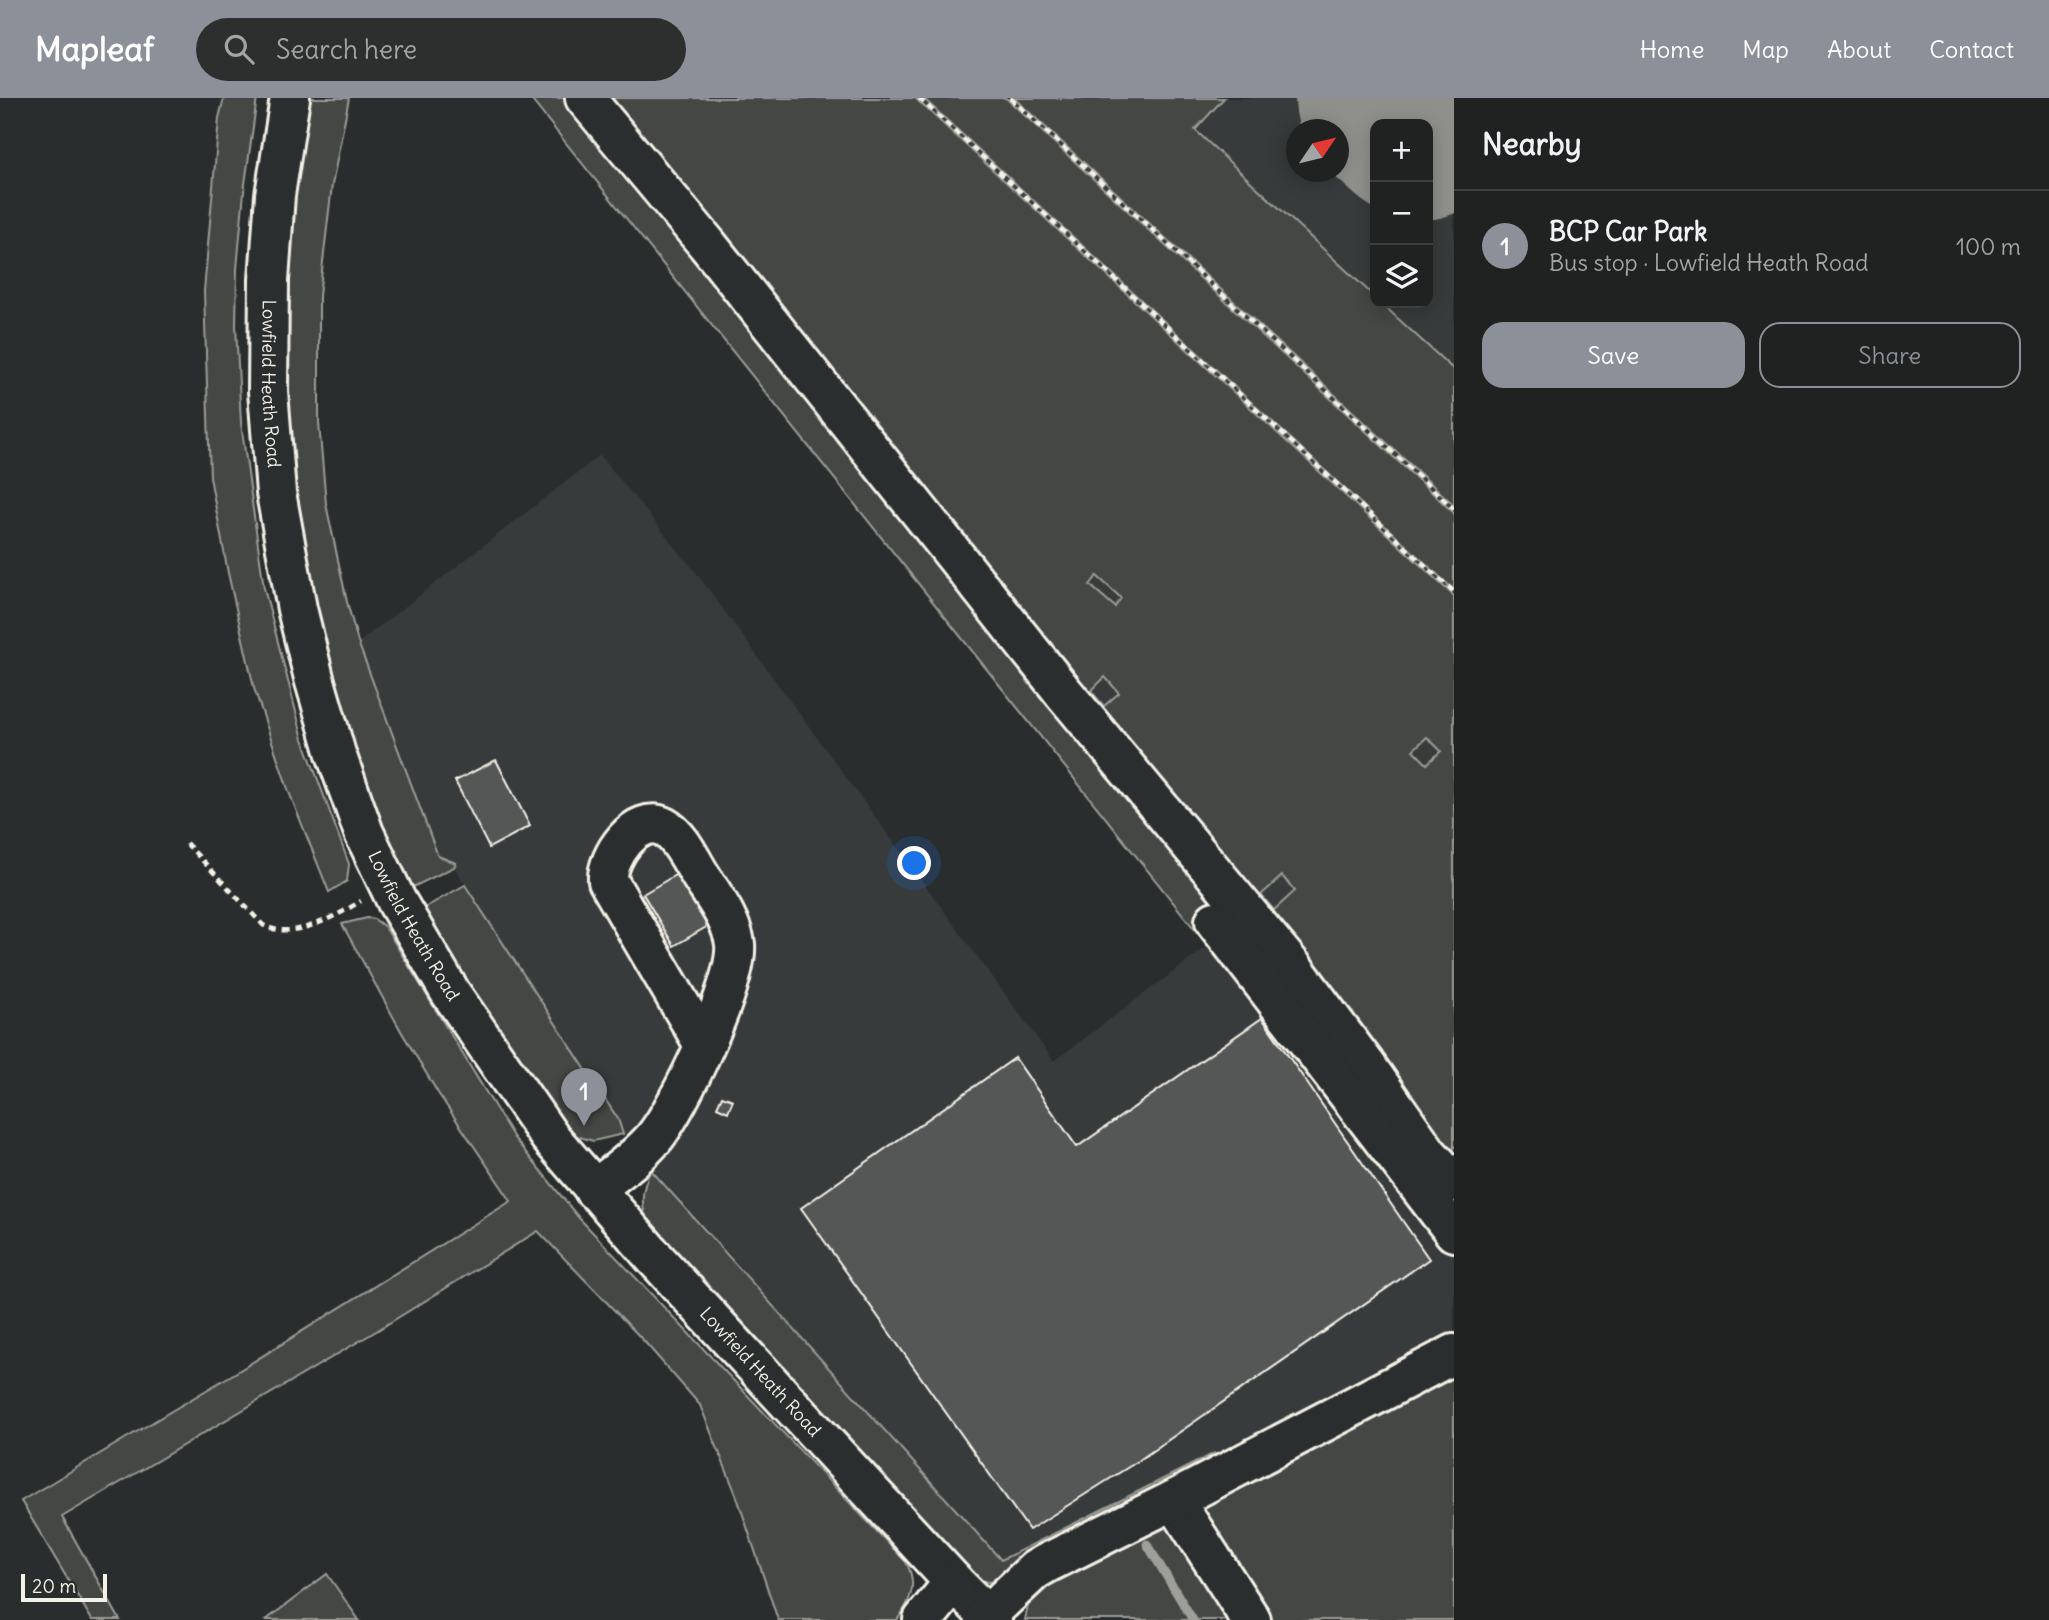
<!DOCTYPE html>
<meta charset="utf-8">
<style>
:root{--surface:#202222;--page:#2d2f2f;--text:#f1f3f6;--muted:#a2a4a5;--line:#3d3f40;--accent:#8c9099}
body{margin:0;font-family:Delius,sans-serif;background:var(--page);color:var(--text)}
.controls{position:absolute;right:21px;top:21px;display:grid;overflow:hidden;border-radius:14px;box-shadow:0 4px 18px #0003}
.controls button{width:63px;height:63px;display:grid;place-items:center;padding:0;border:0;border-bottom:2px solid var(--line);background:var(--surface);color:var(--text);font:35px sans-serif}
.compass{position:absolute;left:1286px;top:21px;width:63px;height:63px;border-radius:50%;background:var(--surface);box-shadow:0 4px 18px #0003;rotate:55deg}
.scale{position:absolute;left:21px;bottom:18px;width:86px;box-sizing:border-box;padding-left:7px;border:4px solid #f4f1e8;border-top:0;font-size:19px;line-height:24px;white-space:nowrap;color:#f4f1e8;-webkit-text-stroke:5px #2a2d2e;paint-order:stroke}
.you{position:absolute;left:915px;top:766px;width:24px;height:24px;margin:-18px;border:5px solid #fff;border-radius:50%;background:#1a73e8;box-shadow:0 0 0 10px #1a73e833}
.badge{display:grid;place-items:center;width:46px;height:46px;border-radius:50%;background:var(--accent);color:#fff;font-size:23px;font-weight:700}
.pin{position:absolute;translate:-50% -58px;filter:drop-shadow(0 2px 4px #0008)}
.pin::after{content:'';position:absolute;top:37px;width:24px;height:21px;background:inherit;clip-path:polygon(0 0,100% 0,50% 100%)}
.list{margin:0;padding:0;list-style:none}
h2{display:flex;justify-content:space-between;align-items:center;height:91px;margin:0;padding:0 28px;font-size:30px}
h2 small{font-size:23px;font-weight:400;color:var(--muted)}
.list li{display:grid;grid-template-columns:46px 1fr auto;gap:21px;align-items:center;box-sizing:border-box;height:112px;padding:0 28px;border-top:2px solid var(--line)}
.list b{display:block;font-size:26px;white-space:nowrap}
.list p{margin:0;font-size:23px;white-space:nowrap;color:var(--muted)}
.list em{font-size:23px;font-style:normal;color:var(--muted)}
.actions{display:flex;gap:14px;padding:21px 28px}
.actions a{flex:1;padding:16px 0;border:2px solid var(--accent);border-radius:21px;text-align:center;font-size:24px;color:var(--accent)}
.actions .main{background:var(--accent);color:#fff}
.icon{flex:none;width:38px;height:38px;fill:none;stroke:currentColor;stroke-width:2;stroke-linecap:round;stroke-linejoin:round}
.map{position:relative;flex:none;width:1454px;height:1522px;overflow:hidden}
header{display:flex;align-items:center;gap:42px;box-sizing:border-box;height:98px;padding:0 35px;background:var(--accent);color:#fff}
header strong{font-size:33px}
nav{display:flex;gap:38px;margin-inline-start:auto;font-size:24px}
.search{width:490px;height:63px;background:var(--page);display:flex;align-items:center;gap:18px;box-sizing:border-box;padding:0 24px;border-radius:38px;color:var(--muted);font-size:26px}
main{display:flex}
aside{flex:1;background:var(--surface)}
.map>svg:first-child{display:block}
.built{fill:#373a3a;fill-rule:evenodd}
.green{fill:#444645;stroke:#9c9c96;stroke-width:2;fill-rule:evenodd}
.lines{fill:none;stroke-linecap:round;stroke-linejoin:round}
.stream{stroke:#9f9f9a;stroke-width:9}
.taxiway{stroke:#8f8f8b;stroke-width:77}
.runway{stroke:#8f8f8b;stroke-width:192}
.building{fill:#555756;stroke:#f4f1e8;stroke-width:2}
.minor-casing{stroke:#f4f1e8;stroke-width:44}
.path{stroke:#f4f1e8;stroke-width:4.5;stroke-dasharray:7 5;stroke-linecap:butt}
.minor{stroke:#2a2d2e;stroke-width:38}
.labels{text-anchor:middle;stroke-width:5;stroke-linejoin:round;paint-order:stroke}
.street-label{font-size:18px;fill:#f4f1e8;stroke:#2a2d2e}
</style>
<header>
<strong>Mapleaf</strong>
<div class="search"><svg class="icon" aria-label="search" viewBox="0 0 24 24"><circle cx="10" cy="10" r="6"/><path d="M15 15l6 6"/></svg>Search here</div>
<nav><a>Home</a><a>Map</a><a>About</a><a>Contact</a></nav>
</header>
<main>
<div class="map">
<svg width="1454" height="1522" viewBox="0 0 1454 1522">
<rect width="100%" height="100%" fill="#2a2d2e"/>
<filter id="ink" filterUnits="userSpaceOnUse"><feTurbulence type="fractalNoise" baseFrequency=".0143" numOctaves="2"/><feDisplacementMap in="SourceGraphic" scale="14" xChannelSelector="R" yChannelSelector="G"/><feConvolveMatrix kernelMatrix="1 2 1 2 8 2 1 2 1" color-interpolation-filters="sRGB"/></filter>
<g filter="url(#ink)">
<path class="built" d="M536 0H1454V1235L1001 1462 627 1042 618 1021 454 769 434 760 354 548 600 357 695 473 1054 963 1212 845ZM1375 26H1428V205H1375ZM1296 32H1338V74H1296Z"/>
<g class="green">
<path d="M224 0H257L244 93 237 171 236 228 241 325 264 490 303 641 349 766 347 783 329 794 289 694 254 590 228 475 210 379 204 193 219 20Z"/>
<path d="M303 0H349L332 87 319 198V325L326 406 347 504 358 544 438 758 456 765 454 769 407 792 380 737 315 534 283 322 290 85Z"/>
<path d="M530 0H576L1224 799 1194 821 1213 845 1208 848Z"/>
<path d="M595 0H915L1454 498V1071ZM1097 478 1121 500 1115 509 1090 487ZM1105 579 1119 595 1104 608 1091 593ZM1427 639 1441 653 1427 666 1413 652ZM1282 778 1295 793 1274 812 1261 797Z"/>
<path d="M923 0H1006L1454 415V492Z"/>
<path d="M1014 0H1224L1195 32 1375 199V205H1381L1454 272V407Z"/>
<path d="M465 787 618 1021 623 1036 593 1043 570 1036 417 814Z"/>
<path d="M367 820 374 821 385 829 514 1040 579 1120 906 1464C918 1486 911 1503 897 1522H778L736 1396 700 1307 643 1242 538 1133 378 1232 62 1419 120 1522H92L21 1403 240 1272 511 1103 438 995 401 933 342 826Z"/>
<path d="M651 1072 1001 1462 1215 1355 1209 1363 1001 1483 987 1484 970 1478 649 1128C640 1108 641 1091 651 1072Z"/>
<path d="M1454 1274V1522H1025L1028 1507 1049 1488 1278 1371Z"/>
<path d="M327 1476 359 1522H266Z"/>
</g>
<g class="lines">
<path class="stream" d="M1147 1446 1193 1522"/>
<path class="taxiway" d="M1412 0 1454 50"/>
<path class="runway" d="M1391 0 1420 26"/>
</g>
<g class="building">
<path d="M496 662 530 728 489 750 455 683Z"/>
<path d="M677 776 708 828 674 848 643 796Z"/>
<path d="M1262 920 1429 1161 1138 1363 1029 1432 801 1110 1015 960 1077 1049Z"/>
<path d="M722 998 733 1002 728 1014 717 1009Z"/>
</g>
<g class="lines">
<g class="minor-casing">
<g id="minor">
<path id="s1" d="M290 0 275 97 269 182 268 293 276 395 297 511 314 580 336 656 364 735 397 804 450 894 549 1038 653 1158 954 1484 992 1522"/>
<path d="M585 0 707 146 1064 595 1295 872 1365 966 1428 1056 1454 1084"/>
<path d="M1215 823 1454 1134"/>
<path d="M594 1092C615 1075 637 1060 654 1040 679 1010 739 884 735 846 732 823 714 799 702 780 692 765 681 738 664 729 637 715 606 759 608 783L704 947"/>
<path d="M1174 1402 1251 1522"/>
<path d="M987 1517 1035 1472 1047 1465 1174 1402 1454 1256"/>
<path d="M923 1522 954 1484"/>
</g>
</g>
<g class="path">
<path d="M919 0 1454 494"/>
<path d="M1010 0 1454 411"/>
<path d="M186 745 263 827C292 843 335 819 361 803"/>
</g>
<use href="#minor" class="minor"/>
</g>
</g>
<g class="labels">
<g class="street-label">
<text dy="6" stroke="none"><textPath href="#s1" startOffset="287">Lowfield Heath Road</textPath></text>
<text dy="6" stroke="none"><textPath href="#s1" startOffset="854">Lowfield Heath Road</textPath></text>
<text dy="6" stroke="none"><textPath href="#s1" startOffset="1421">Lowfield Heath Road</textPath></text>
</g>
</g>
</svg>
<div class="controls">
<button>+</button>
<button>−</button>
<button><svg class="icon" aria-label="layers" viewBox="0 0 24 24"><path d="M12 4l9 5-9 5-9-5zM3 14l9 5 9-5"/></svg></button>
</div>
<svg class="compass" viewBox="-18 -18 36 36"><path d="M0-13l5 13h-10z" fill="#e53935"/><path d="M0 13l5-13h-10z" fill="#a2a4a5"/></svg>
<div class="scale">20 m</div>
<div class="you"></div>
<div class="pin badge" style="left:584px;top:1028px">1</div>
</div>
<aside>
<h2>Nearby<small></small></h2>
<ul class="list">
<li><span class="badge">1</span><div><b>BCP Car Park</b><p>Bus stop · Lowfield Heath Road</p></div><em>100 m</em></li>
</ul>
<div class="actions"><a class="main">Save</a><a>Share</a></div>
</aside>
</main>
